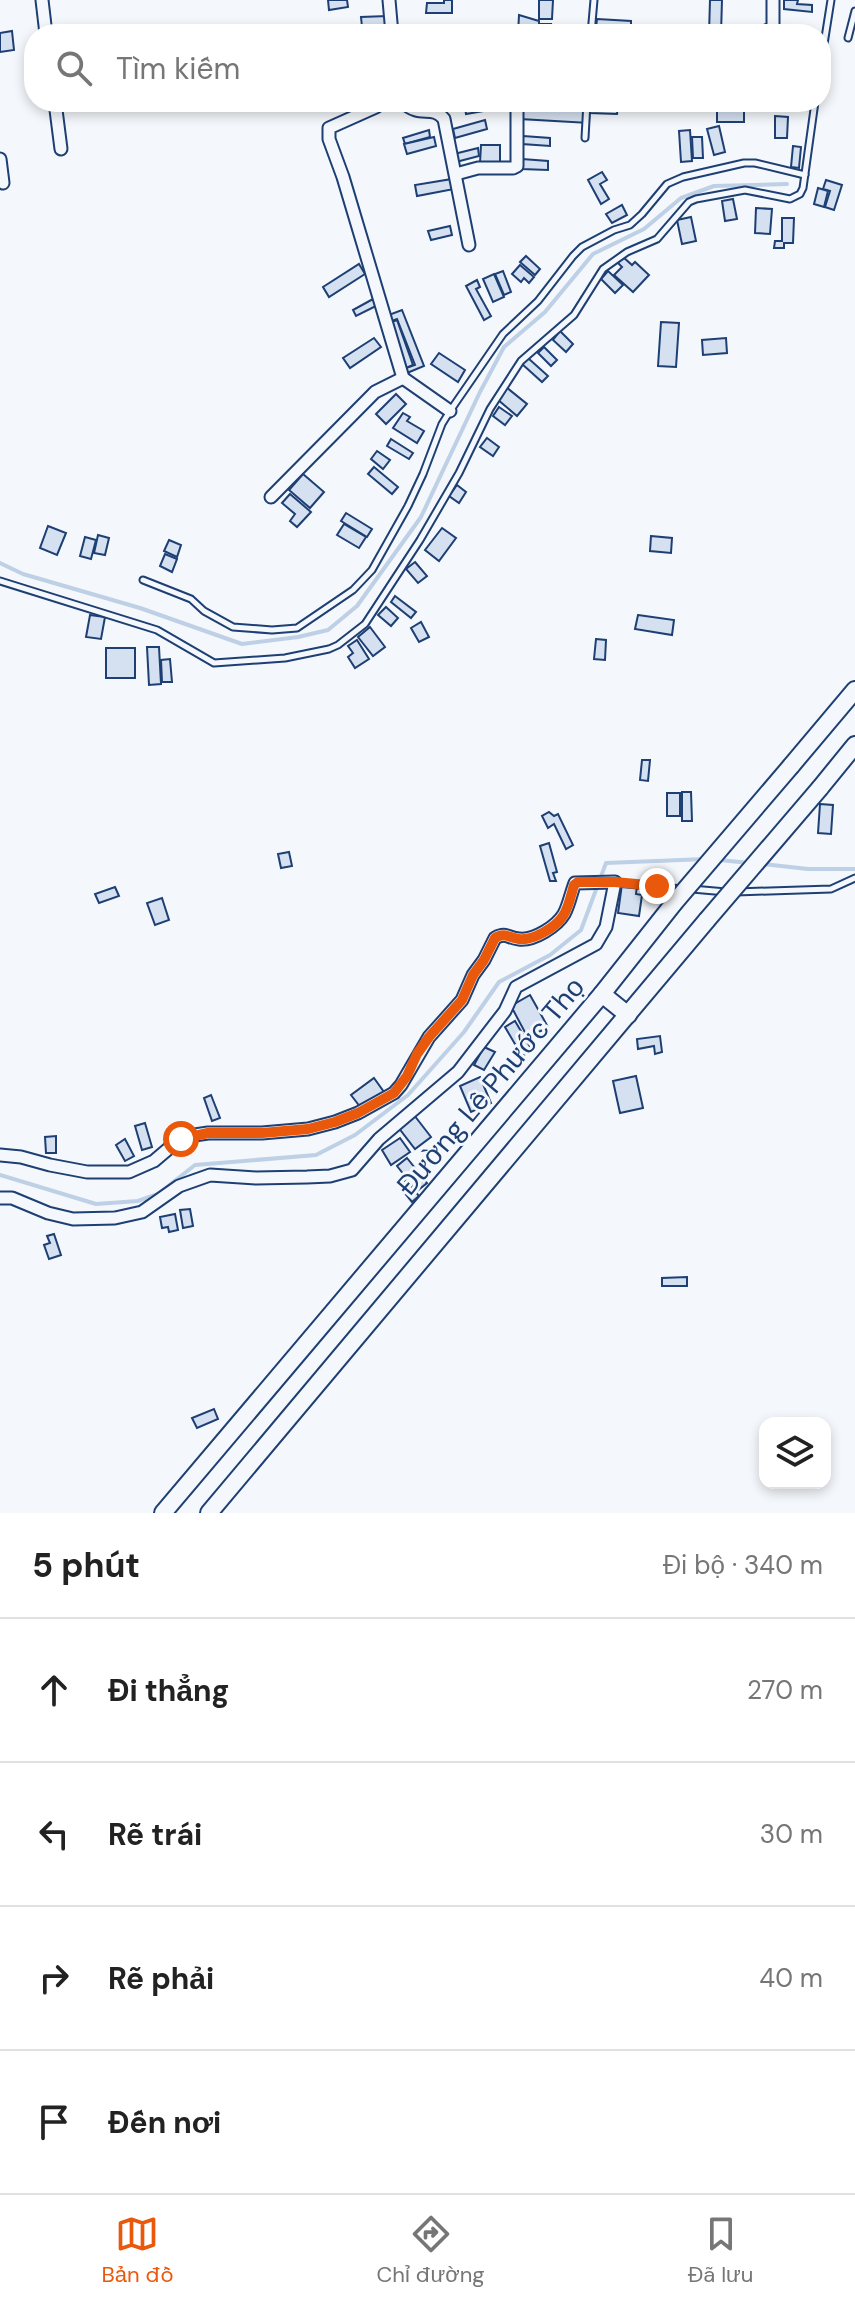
<!DOCTYPE html>
<html lang="vi">
<meta charset="utf-8">
<style>
:root{--surface:#fff;--page:#f6f6f6;--text:#222;--muted:#767676;--line:#e0e0e0;--accent:#ea580c}
body{margin:0;font-family:"DM Sans",sans-serif;background:var(--page);color:var(--text)}
.controls{position:absolute;right:24px;bottom:24px;display:grid;overflow:hidden;border-radius:16px;box-shadow:0 4px 12px #0003}
.controls button{width:72px;height:72px;display:grid;place-items:center;padding:0;border:0;border-bottom:2px solid var(--line);background:var(--surface);color:var(--text);font:40px sans-serif}
.stop{position:absolute;width:24px;height:24px;margin:-18px;border:6px solid #ea580c;border-radius:50%;background:#fff}
.stop.end{background:#ea580c;border-color:#fff;box-shadow:0 2px 8px #0008}
.list{margin:0;padding:0;list-style:none}
h2{display:flex;justify-content:space-between;align-items:center;height:104px;margin:0;padding:0 32px;font-size:34px}
h2 small{font-size:26px;font-weight:400;color:var(--muted)}
.list li{display:grid;grid-template-columns:52px 1fr auto;gap:24px;align-items:center;box-sizing:border-box;height:144px;padding:0 32px;border-top:2px solid var(--line)}
.list b{display:block;font-size:30px;white-space:nowrap}
.list em{font-size:26px;font-style:normal;color:var(--muted)}
.icon{flex:none;width:44px;height:44px;fill:none;stroke:currentColor;stroke-width:2;stroke-linecap:round;stroke-linejoin:round}
.map{position:relative;flex:none;width:855px;height:1513px;overflow:hidden}
.search{position:absolute;background:var(--surface);box-shadow:0 4px 12px #0003;left:24px;right:24px;top:24px;height:88px;display:flex;align-items:center;gap:20px;box-sizing:border-box;padding:0 28px;border-radius:32px;color:var(--muted);font-size:30px}
.sheet{height:680px;background:var(--surface)}
nav{display:flex;justify-content:space-around;align-items:center;box-sizing:border-box;height:112px;border-top:2px solid var(--line);background:var(--surface);font-size:22px;color:var(--muted)}
nav a{display:grid;justify-items:center;gap:4px}
nav .on{color:var(--accent)}
.map>svg:first-child{display:block}
.lines{fill:none;stroke-linecap:round;stroke-linejoin:round}
.stream{stroke:#bed0e5;stroke-width:4}
.building{fill:#d5e0f0;stroke:#1d3f73;stroke-width:2}
.lane-casing{stroke:#1d3f73;stroke-width:9}
.street-casing{stroke:#1d3f73;stroke-width:15}
.secondary-casing{stroke:#1d3f73;stroke-width:20}
.lane{stroke:#f4f7fb;stroke-width:5}
.street{stroke:#f4f7fb;stroke-width:11}
.secondary{stroke:#f4f7fb;stroke-width:16}
.secondary-bridge-casing{stroke:#1d3f73;stroke-width:20;stroke-linecap:butt}
.secondary-bridge{stroke:#f4f7fb;stroke-width:16}
.route{stroke:#ea580c;stroke-width:10}
.labels{text-anchor:middle;stroke-width:6;stroke-linejoin:round;paint-order:stroke}
.street-label{font-size:28px;fill:#1d3f73;stroke:#f4f7fb}
</style>
<div class="map">
<svg width="855" height="1513" viewBox="0 0 855 1513">
<rect width="100%" height="100%" fill="#f4f7fb"/>
<g class="lines">
<g class="stream">
<path d="M0 563 23 574 140 608 242 644 298 637 328 630 357 606 421 517 480 392 504 347 545 312 593 254 644 229 681 198 714 186 787 184"/>
<path d="M719 860 750 863"/>
<path d="M763 864 808 869H855"/>
<path d="M0 1175 96 1204 138 1201 158 1194 195 1165 316 1155 355 1135 408 1095 464 1032 499 982 550 955 581 930 606 863 706 859"/>
</g>
</g>
<g class="building">
<path d="M328 0H347L348 7 329 10Z"/>
<path d="M444 0H452V13H426L427 3H444Z"/>
<path d="M539 0H553L552 19H539Z"/>
<path d="M710 0H722L721 34H709Z"/>
<path d="M784 0H798L797 4 812 5V12L784 9Z"/>
<path d="M519 15 539 21V24H551L550 33 518 34Z"/>
<path d="M387 16V25L362 27 361 17Z"/>
<path d="M597 19 631 21V30L596 28Z"/>
<path d="M355 26V34H331L330 28Z"/>
<path d="M12 31 14 50 0 52V33Z"/>
<path d="M464 102H483L484 111 466 114Z"/>
<path d="M521 102 590 106 589 123 520 119Z"/>
<path d="M590 103 618 104 617 114 590 113Z"/>
<path d="M717 110 744 111V122H717Z"/>
<path d="M775 116 788 117 787 138H775Z"/>
<path d="M485 120 487 129 455 138 453 129Z"/>
<path d="M719 126 725 152 714 155 707 129Z"/>
<path d="M429 130 430 137 405 144 403 138Z"/>
<path d="M690 130 692 161 681 162 679 131Z"/>
<path d="M523 136 550 138V146L522 144Z"/>
<path d="M434 137 436 146 407 154 404 144Z"/>
<path d="M692 137H702L703 158H693Z"/>
<path d="M481 145H500V164L480 163Z"/>
<path d="M793 146 801 147 799 168 791 167Z"/>
<path d="M478 148 479 156 456 162 454 154Z"/>
<path d="M522 159 548 161V170L521 169Z"/>
<path d="M602 172 607 180 600 184 609 199 601 204 588 180Z"/>
<path d="M452 179 454 189 417 196 415 185Z"/>
<path d="M826 180 842 185 834 210 825 207 830 191 823 189Z"/>
<path d="M818 188 828 191 824 207 814 204Z"/>
<path d="M733 199 737 219 725 221 722 201Z"/>
<path d="M622 205 627 215 612 223 606 214Z"/>
<path d="M756 208 772 209 770 234 755 233Z"/>
<path d="M691 217 696 241 682 244 677 220Z"/>
<path d="M782 218H794L793 243H784V248H774L775 241H782Z"/>
<path d="M450 226 452 235 431 240 428 231Z"/>
<path d="M526 256 540 269 535 275 520 262Z"/>
<path d="M622 256 632 265 635 262 649 275 633 292 614 275 622 267 617 262Z"/>
<path d="M359 264 365 274 329 297 323 287Z"/>
<path d="M520 265 534 277 529 283 524 278 521 282 512 274Z"/>
<path d="M503 271 511 292 504 295 495 274Z"/>
<path d="M608 271 623 285 615 293 601 279Z"/>
<path d="M494 274 504 297 493 302 483 279Z"/>
<path d="M477 280 480 287 476 289 491 316 484 320 466 286Z"/>
<path d="M373 299 376 306 356 316 353 310Z"/>
<path d="M402 310 424 366 407 373 406 368 415 365 397 319 389 322 386 316Z"/>
<path d="M397 320 413 365 406 368 389 323Z"/>
<path d="M661 322 679 323 676 367 658 366Z"/>
<path d="M560 331 573 344 566 352 553 340Z"/>
<path d="M374 338 381 347 350 368 343 358Z"/>
<path d="M726 338 727 353 703 355 702 340Z"/>
<path d="M544 347 557 360 551 366 538 353Z"/>
<path d="M439 353 465 370 458 382 431 364Z"/>
<path d="M528 358 548 376 542 382 522 364Z"/>
<path d="M506 387 527 404 517 416 497 399Z"/>
<path d="M396 394 406 404 386 424 376 414Z"/>
<path d="M499 407 512 416 505 425 493 416Z"/>
<path d="M403 413 410 417 407 421 424 431 417 443 393 428Z"/>
<path d="M487 438 499 447 493 456 480 447Z"/>
<path d="M391 439 413 453 409 459 387 446Z"/>
<path d="M377 451 390 460 383 469 371 459Z"/>
<path d="M374 467 398 487 392 494 368 474Z"/>
<path d="M303 474 324 492 310 508 289 490Z"/>
<path d="M457 485 466 492 459 503 449 496Z"/>
<path d="M290 494 311 512 297 527 290 521 295 514 282 503Z"/>
<path d="M346 513 372 529 367 537 341 521Z"/>
<path d="M344 524 366 537 359 548 337 535Z"/>
<path d="M48 526 66 533 57 555 40 548Z"/>
<path d="M442 528 456 538 439 561 425 550Z"/>
<path d="M98 535 109 538 105 555 94 553Z"/>
<path d="M651 536 672 538 671 553 650 551Z"/>
<path d="M85 537 96 540 91 559 80 556Z"/>
<path d="M169 540 181 545 177 557 164 551Z"/>
<path d="M165 554 177 559 172 572 160 566Z"/>
<path d="M415 562 427 576 418 583 406 569Z"/>
<path d="M395 596 416 612 411 618 391 602Z"/>
<path d="M386 607 398 618 391 626 378 615Z"/>
<path d="M90 615 105 617 101 639 86 637Z"/>
<path d="M638 615 674 620 672 635 635 629Z"/>
<path d="M421 622 429 637 419 642 411 628Z"/>
<path d="M370 627 385 647 373 656 358 637Z"/>
<path d="M596 639 606 640 605 660 594 659Z"/>
<path d="M357 640 369 659 355 668 348 657 353 653 348 646Z"/>
<path d="M147 647H159L161 684 149 685Z"/>
<rect x="106" y="648" width="29" height="30"/>
<path d="M170 659 172 682H162L161 660Z"/>
<path d="M642 760H650L648 781 640 780Z"/>
<path d="M682 792H691L692 821H682Z"/>
<rect x="667" y="793" width="13" height="23"/>
<path d="M820 804 833 805 831 834 818 833Z"/>
<path d="M549 812 554 816 558 814 573 845 566 849 554 824 548 828 542 816Z"/>
<path d="M549 843 557 872 553 873 556 881H550L540 846Z"/>
<path d="M289 852 292 866 281 868 278 854Z"/>
<path d="M622 884 637 886 636 894 642 895 639 916 618 913Z"/>
<path d="M115 887 119 896 99 903 95 894Z"/>
<path d="M162 898 169 920 155 925 147 903Z"/>
<path d="M530 995 548 1027 528 1038 511 1006Z"/>
<path d="M515 1021 532 1050 522 1056 505 1027Z"/>
<path d="M660 1036 662 1052 655 1054 654 1046 638 1049 637 1039Z"/>
<path d="M484 1047 495 1052 484 1070 474 1065Z"/>
<path d="M636 1076 643 1108 620 1113 613 1081Z"/>
<path d="M480 1077 491 1103 471 1112 460 1086Z"/>
<path d="M374 1078 384 1092 361 1108 351 1095Z"/>
<path d="M211 1095 220 1118 212 1121 204 1098Z"/>
<path d="M414 1115 431 1137 415 1149 398 1127Z"/>
<path d="M145 1123 152 1147 142 1150 135 1126Z"/>
<path d="M56 1136V1153H46L45 1137Z"/>
<path d="M400 1138 410 1152 391 1165 382 1150Z"/>
<path d="M125 1139 134 1156 125 1161 116 1145Z"/>
<path d="M407 1158 427 1183 417 1191 397 1166Z"/>
<path d="M406 1180 419 1196 412 1202 399 1186Z"/>
<path d="M190 1209 193 1226 183 1228 180 1210Z"/>
<path d="M175 1214 178 1230 169 1232 168 1227 162 1228 160 1217Z"/>
<path d="M54 1234 61 1255 49 1259 44 1245 50 1243 47 1236Z"/>
<path d="M687 1277V1286H662V1278Z"/>
<path d="M214 1409 218 1419 197 1428 192 1418Z"/>
</g>
<g class="lines">
<g class="lane-casing">
<g id="lane">
<path d="M591 34 594 0"/>
<path d="M848 38 855 11"/>
<path d="M821 63 831 0"/>
<path d="M585 138 587 102"/>
<path d="M143 580 191 599 204 611 233 627 272 630 297 628 353 590 372 570 408 506 423 474 442 424 450 411 503 334 538 301 573 256 582 247 614 230 630 225 642 214 667 184 683 177 744 163H755L805 175"/>
<path d="M0 581 157 630 214 663 285 658 329 649 338 645 365 624 420 540 459 473 490 409 521 361 574 315 603 269 627 252 657 239 689 202 696 199 745 190 790 199 800 194 803 188 815 102"/>
<path d="M616 883 682 889"/>
<path d="M692 889 726 892"/>
<path d="M736 892 831 889 855 878"/>
</g>
</g>
<g class="street-casing">
<g id="street">
<path d="M42 0 46 34"/>
<path d="M389 0 392 34"/>
<path d="M728 33H761L773 28V0"/>
<path d="M55 102 61 149"/>
<path d="M403 102C420 119 432 104 444 119L469 245"/>
<path d="M0 159 3 183"/>
<path d="M456 174 478 168H513L517 166V102"/>
<path d="M403 378 450 411"/>
<path d="M271 497 375 392 403 378 343 177 329 139V128L376 107 382 102"/>
<path d="M0 1155 21 1157 50 1165 87 1172H129L154 1161 174 1144 188 1136 208 1133H262L308 1129 335 1122 358 1113 394 1093 401 1085 429 1037 462 1000 473 975 484 960 495 938C506 932 508 938 519 939 534 941 557 926 564 914 569 905 571 893 575 883L615 882 606 927 596 944 516 987 505 1011 458 1072 379 1139 352 1170 330 1176 307 1177 256 1178 210 1175 179 1186 142 1212 115 1218 73 1219 48 1213 12 1198H0"/>
</g>
</g>
<g class="secondary-casing">
<g id="secondary">
<path d="M791 766 855 690"/>
<path d="M820 788 855 745"/>
<path d="M602 994 628 1015"/>
<path d="M163 1513 602 994 674 903"/>
<path d="M209 1513 707 920"/>
</g>
</g>
<use href="#lane" class="lane"/>
<use href="#street" class="street"/>
<use href="#secondary" class="secondary"/>
<g class="secondary-bridge-casing">
<g id="secondary-bridge">
<path d="M674 903 791 766"/>
<path d="M707 920 820 788"/>
</g>
</g>
<use href="#secondary-bridge" class="secondary-bridge"/>
</g>
<g class="lines">
<path class="route" d="M181 1139 208 1133H262L308 1129 335 1122 358 1113 394 1093 407 1076 417 1054 429 1037 462 1000 473 975 484 960 495 938C506 932 508 938 519 939 533 941 556 927 563 916 569 907 571 895 574 885L578 882H615L657 886"/>
</g>
<g class="labels">
<g class="street-label">
<text transform="translate(490 1086) rotate(-50)" y="10">Đường Lê Phước Thọ</text>
</g>
</g>
</svg>
<div class="controls">
<button><svg class="icon" aria-label="layers" viewBox="0 0 24 24"><path d="M12 4l9 5-9 5-9-5zM3 14l9 5 9-5"/></svg></button>
</div>
<div class="stop" style="left:181px;top:1139px"></div>
<div class="stop end" style="left:657px;top:886px"></div>
<div class="search"><svg class="icon" aria-label="search" viewBox="0 0 24 24"><circle cx="10" cy="10" r="6"/><path d="M15 15l6 6"/></svg>Tìm kiếm</div>
</div>
<section class="sheet">
<h2>5 phút<small>Đi bộ · 340 m</small></h2>
<ul class="list">
<li><svg class="icon" aria-label="ahead" viewBox="0 0 24 24"><path d="M12 20V5M6 11l6-6 6 6"/></svg><div><b>Đi thẳng</b></div><em>270 m</em></li>
<li><svg class="icon" aria-label="left" viewBox="0 0 24 24"><path d="M17 20v-9H6M10 6l-5 5 5 5"/></svg><div><b>Rẽ trái</b></div><em>30 m</em></li>
<li><svg class="icon" aria-label="right" viewBox="0 0 24 24"><path d="M7 20v-9h11M14 6l5 5-5 5"/></svg><div><b>Rẽ phải</b></div><em>40 m</em></li>
<li><svg class="icon" aria-label="arrive" viewBox="0 0 24 24"><path d="M6 21V4h12l-3 4 3 4H6"/></svg><div><b>Đến nơi</b></div></li>
</ul>
</section>
<nav>
<a class="on"><svg class="icon" aria-label="map" viewBox="0 0 24 24"><path d="M3 6l6-2 6 2 6-2v14l-6 2-6-2-6 2zM9 4v14M15 6v14"/></svg>Bản đồ</a>
<a><svg class="icon" aria-label="directions" viewBox="0 0 24 24"><path d="M12 3l9 9-9 9-9-9zM9 14v-3h6M13 9l2 2-2 2"/></svg>Chỉ đường</a>
<a><svg class="icon" aria-label="saved" viewBox="0 0 24 24"><path d="M7 4h10v16l-5-4-5 4z"/></svg>Đã lưu</a>
</nav>
